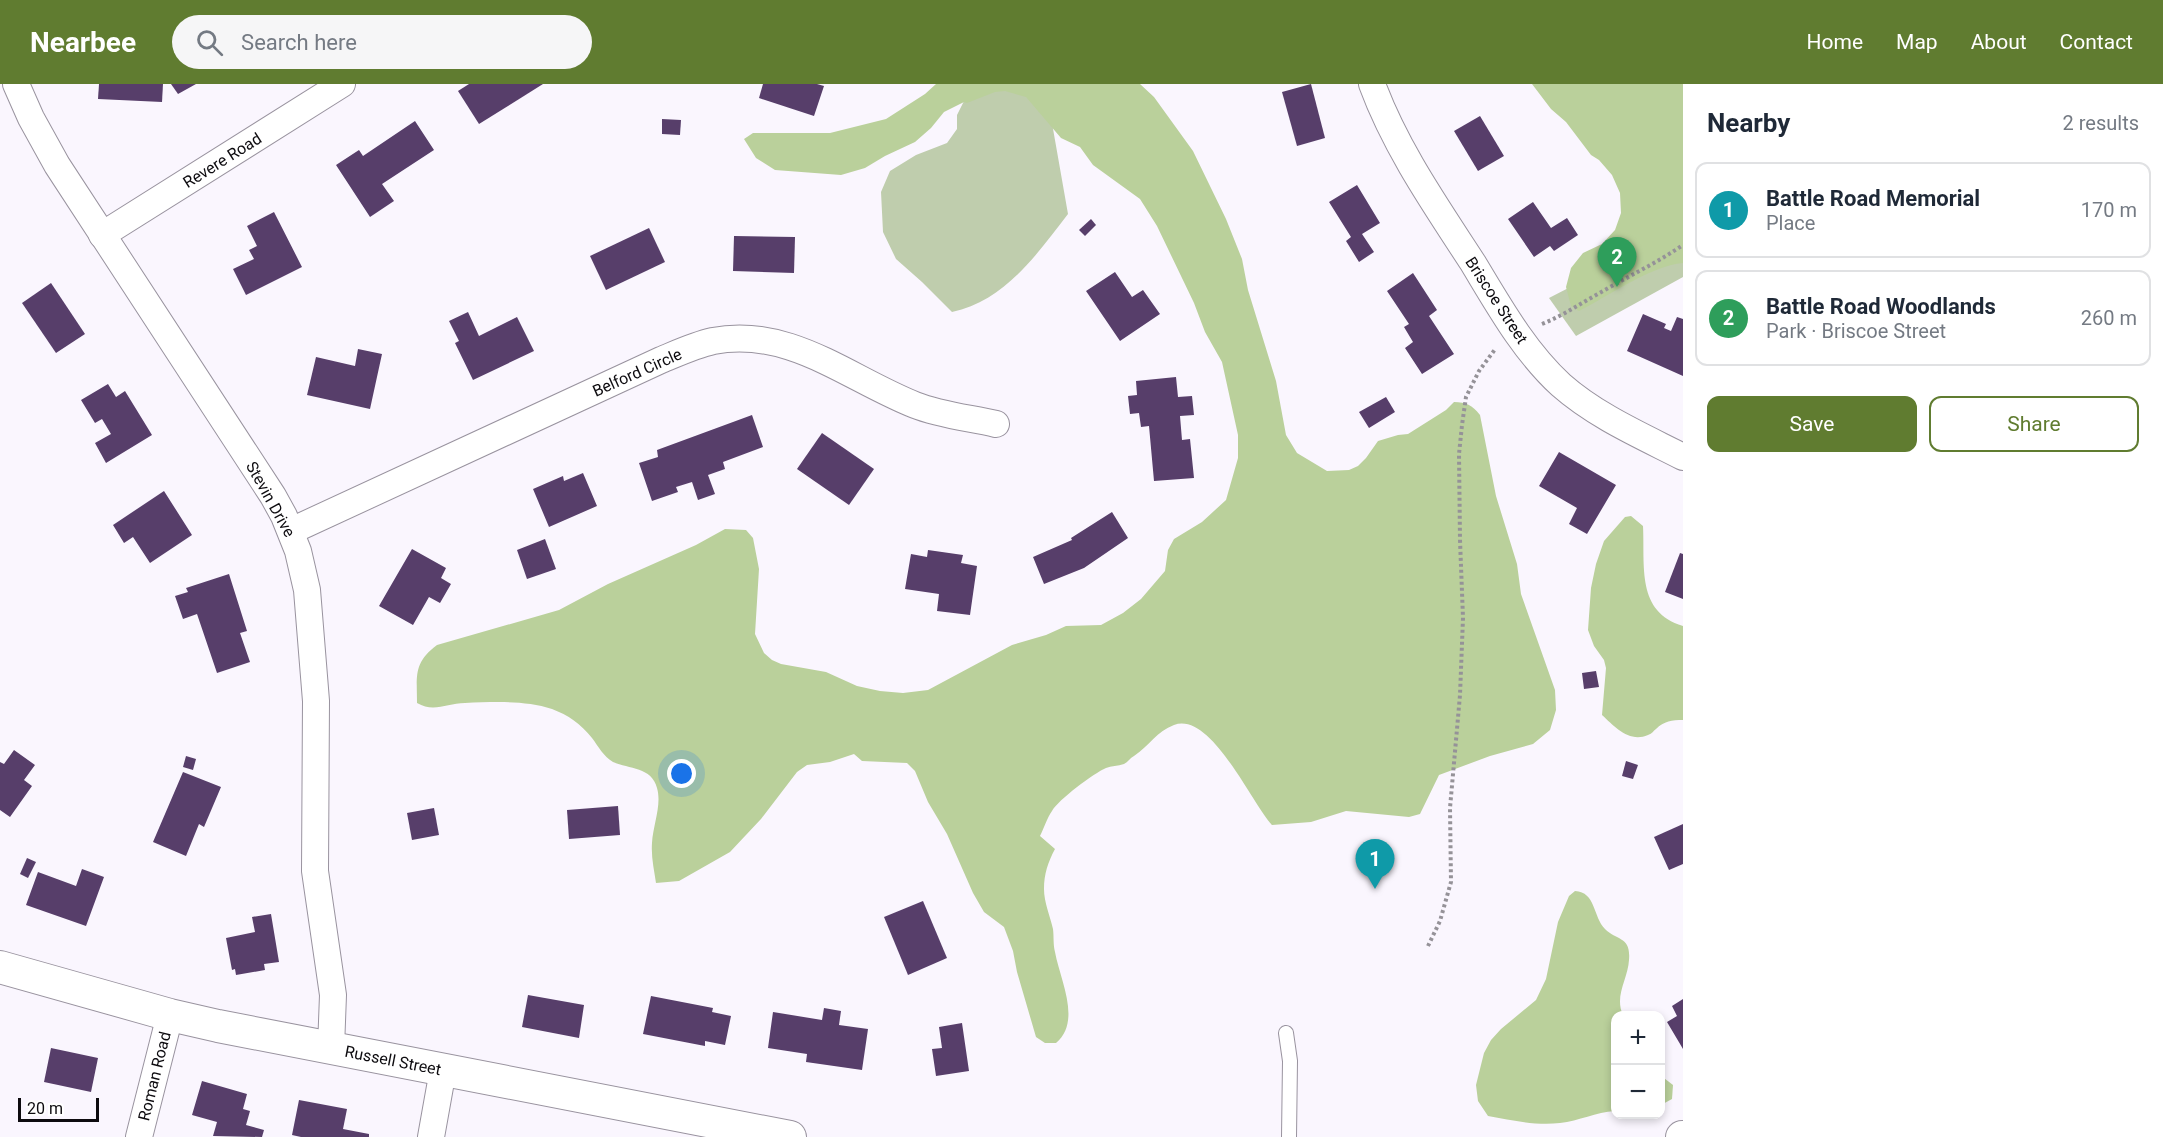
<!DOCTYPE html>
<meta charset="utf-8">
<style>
:root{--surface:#fff;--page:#f6f6f7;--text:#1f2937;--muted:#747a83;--line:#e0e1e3;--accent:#607c30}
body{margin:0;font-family:Roboto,sans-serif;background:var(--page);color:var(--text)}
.controls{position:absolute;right:18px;bottom:18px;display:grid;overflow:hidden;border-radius:12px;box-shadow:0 3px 9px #0003}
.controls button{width:54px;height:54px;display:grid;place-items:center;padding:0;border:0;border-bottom:2px solid var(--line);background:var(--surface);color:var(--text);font:30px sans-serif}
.scale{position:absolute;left:18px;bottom:15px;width:81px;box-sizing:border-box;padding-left:6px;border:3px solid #0d0b0f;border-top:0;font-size:16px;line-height:21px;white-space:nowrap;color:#0d0b0f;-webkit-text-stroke:4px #fff;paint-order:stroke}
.you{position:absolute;left:682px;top:690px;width:21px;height:21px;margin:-15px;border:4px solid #fff;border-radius:50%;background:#1a73e8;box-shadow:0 0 0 9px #1a73e833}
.badge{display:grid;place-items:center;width:39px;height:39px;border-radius:50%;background:var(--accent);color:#fff;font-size:20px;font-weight:700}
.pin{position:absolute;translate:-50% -50px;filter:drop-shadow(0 2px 3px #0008)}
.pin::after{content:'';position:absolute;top:32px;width:21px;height:18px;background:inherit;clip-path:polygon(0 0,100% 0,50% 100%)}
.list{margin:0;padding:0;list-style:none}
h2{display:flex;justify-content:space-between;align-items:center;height:78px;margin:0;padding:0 24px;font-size:26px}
h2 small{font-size:20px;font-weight:400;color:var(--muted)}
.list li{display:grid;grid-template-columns:39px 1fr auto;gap:18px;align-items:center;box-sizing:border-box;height:96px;margin:0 12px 12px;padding:0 12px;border:2px solid var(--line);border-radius:12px}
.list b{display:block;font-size:22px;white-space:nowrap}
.list p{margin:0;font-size:20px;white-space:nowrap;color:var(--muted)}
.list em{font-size:20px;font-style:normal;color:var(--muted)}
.actions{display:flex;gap:12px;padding:18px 24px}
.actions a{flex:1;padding:14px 0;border:2px solid var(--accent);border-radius:12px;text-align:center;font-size:21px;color:var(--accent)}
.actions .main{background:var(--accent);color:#fff}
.icon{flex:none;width:33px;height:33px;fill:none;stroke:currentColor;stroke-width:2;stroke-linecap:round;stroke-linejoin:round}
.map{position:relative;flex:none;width:1683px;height:1053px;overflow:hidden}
header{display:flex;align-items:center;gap:36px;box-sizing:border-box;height:84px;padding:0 30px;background:var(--accent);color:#fff}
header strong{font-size:28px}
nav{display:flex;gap:33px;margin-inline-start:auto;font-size:21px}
.search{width:420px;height:54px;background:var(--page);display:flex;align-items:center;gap:15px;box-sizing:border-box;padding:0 21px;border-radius:33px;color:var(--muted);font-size:22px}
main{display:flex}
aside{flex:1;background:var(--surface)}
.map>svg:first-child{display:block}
.green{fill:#bfcdad}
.forest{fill:#bad09b}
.building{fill:#573e6a}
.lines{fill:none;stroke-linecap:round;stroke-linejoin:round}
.service-casing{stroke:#99939f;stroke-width:16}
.minor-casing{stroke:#99939f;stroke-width:28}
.tertiary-casing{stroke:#99939f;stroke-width:34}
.path{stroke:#959298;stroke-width:4;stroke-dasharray:3 3;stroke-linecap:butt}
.service{stroke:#fff;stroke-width:14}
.minor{stroke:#fff;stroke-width:26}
.tertiary{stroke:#fff;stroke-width:32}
.labels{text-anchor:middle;stroke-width:6;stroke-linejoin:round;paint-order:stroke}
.street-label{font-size:16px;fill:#0d0b0f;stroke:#fff}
</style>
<header>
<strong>Nearbee</strong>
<div class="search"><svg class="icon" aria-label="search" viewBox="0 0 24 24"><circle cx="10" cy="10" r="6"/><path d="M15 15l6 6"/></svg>Search here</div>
<nav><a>Home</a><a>Map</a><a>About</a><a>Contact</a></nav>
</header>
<main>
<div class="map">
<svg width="1683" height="1053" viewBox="0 0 1683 1053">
<rect width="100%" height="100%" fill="#faf6fe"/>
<g class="green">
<path d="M1007 0 1049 22 1068 130C1037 170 1005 217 952 228L922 198 896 175 883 148 881 108 890 87 916 71 947 59 957 45V31L964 17Z"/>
<path d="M1683 145V193L1576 252 1549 214Z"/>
</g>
<g class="forest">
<path d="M936 0H1140L1154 13 1193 67 1226 135 1242 175 1248 206 1276 297 1286 351 1297 369 1327 387 1349 386 1358 382 1366 374 1378 357 1398 351 1408 350 1446 326 1454 318C1466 318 1472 321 1480 331L1496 412 1517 480 1521 510 1555 606 1556 626 1550 646 1533 660 1490 672 1439 691 1420 730 1409 733 1346 727 1311 738 1272 741C1252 720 1211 627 1174 641 1157 647 1149 662 1134 672 1130 674 1128 678 1124 680 1118 682 1111 682 1106 684 1094 689 1058 716 1052 727 1047 734 1044 744 1040 752L1055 765C1048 778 1044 790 1044 805 1044 818 1050 832 1053 845 1054 853 1053 860 1055 868 1060 896 1082 937 1056 959H1045L1036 953 1017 888 1013 867 1004 843 984 828 973 809 947 750 928 718 915 687 907 679 862 677 854 670 830 678 807 681 797 688 761 735 730 768 679 797 656 799C654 785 651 773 652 759 653 741 662 721 657 704 652 683 629 685 613 678 604 673 598 662 592 654 581 640 568 631 552 625 525 616 493 618 465 619 447 619 434 629 417 619 417 592 413 579 437 561L559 526 608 500 696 461 725 445 746 446 753 454 759 485 755 550 764 569 772 576 781 580 826 588 857 602 880 607 903 609 928 606 1012 561 1046 551 1066 542 1101 541 1123 529 1141 515 1165 487 1168 466 1174 455 1202 438 1226 416 1238 374V351L1222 278 1205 248 1194 219 1157 142 1140 115 1093 81 1080 63 1061 54 1026 13 1005 7 995 8 967 19 964 18 944 28 931 44 915 58 885 72 865 84 841 91 775 86 756 74 744 55 753 49H830L886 35 925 10Z"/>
<path d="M1532 0H1683V179C1650 182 1609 212 1579 227L1571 222 1566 203 1571 184 1583 169 1602 160 1615 146 1621 129 1620 109 1612 91 1599 76 1591 71 1566 38 1551 25Z"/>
<path d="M1631 432 1643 442C1645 482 1636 528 1683 542V636C1672 636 1664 637 1656 645 1652 648 1653 649 1648 651 1629 659 1615 643 1602 631L1606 584 1604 576 1594 562 1588 546 1591 504 1596 480 1604 457 1625 433Z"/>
<path d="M1575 807C1596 808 1593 833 1605 845 1617 857 1631 852 1629 876 1628 895 1614 912 1623 931L1616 932 1615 1027C1596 1028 1579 1037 1560 1039 1536 1042 1512 1036 1488 1032L1478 1017 1476 1001 1484 969 1491 956 1501 945 1536 916 1546 895 1558 838 1569 812Z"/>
<path d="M1660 991 1673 1001 1672 1015 1661 1021Z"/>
</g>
<g class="building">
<path d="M99 0H163L162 18 98 15Z"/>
<path d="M171 0H196L178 10Z"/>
<path d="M469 0H543L479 40 458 7Z"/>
<path d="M763 0H817L824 2 814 32 759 14Z"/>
<path d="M1311 0 1325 54 1297 62 1282 8Z"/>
<path d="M1480 32 1504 72 1478 87 1454 47Z"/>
<path d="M662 35 681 36 680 51 662 50Z"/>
<path d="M415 37 434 66 382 100 394 117 370 133 336 81 359 66 363 72Z"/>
<path d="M1357 101 1380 139 1362 150 1374 168 1359 178 1346 157 1351 153 1329 118Z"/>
<path d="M1533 118 1551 144 1567 134 1578 151 1554 167 1550 162 1534 173 1508 135Z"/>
<path d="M274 128 302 183 246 211 233 185 254 175 249 166 257 162 247 142Z"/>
<path d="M1091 135 1096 141 1085 152 1079 146Z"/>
<path d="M649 144 665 178 606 206 590 172Z"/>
<path d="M734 152 795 153 794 189 733 187Z"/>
<path d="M1115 188 1132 213 1143 206 1160 230 1120 257 1086 207Z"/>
<path d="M1413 189 1437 226 1429 232 1454 270 1422 290 1405 264 1413 258 1404 243 1409 240 1387 207Z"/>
<path d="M51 199 85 250 56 269 22 219Z"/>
<path d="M468 228 479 252 517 233 534 267 473 296 455 259 459 257 449 237Z"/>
<path d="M1643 230 1666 240 1664 244 1671 247 1677 233 1683 235V292L1627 267Z"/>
<path d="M358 265 382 270 370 325 307 311 316 273 355 282Z"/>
<path d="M1176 293 1178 313 1192 312 1194 331 1180 332 1182 356 1190 355 1194 394 1154 397 1149 342 1141 343 1139 329 1130 330 1128 312 1137 311 1136 297Z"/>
<path d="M108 300 116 313 125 307 152 351 106 379 95 359 111 350 102 335 95 339 81 316Z"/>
<path d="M1386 313 1395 328 1369 344 1359 328Z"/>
<path d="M752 331 763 363 723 378 725 385 708 391 715 410 698 416 692 398 676 403 678 408 652 417 639 379 658 373 657 366Z"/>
<path d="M822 349 874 385 849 421 797 385Z"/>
<path d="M1559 368 1616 401 1587 450 1569 440 1577 424 1539 402Z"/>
<path d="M583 389 597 422 549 443 533 405 563 392 564 397Z"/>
<path d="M164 407 192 451 150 479 133 453 124 459 113 441Z"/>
<path d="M1112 428 1128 454 1084 484 1044 500 1033 473 1072 456 1071 454Z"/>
<path d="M545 455 556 485 527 495 517 466Z"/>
<path d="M412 465 446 484 441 494 451 500 440 519 429 513 413 541 379 522Z"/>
<path d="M928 466 963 471 961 479 977 482 970 531 937 527 939 510 905 505 911 470 927 473Z"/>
<path d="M1680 469 1683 470V515L1665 508Z"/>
<path d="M229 490 247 547 240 549 250 578 217 589 197 530 183 535 175 512 188 508 186 504Z"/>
<path d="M1596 587 1599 603 1584 605 1582 589Z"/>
<path d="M14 666 35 681 24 696 32 702 10 733 0 726V678L4 680Z"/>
<path d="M186 672 196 675 193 686 183 683Z"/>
<path d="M1626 677 1638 681 1633 695 1622 692Z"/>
<path d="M183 688 221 703 204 743 199 740 186 772 153 758Z"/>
<path d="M618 722 620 751 569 755 567 726Z"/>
<path d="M434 724 439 751 412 756 407 729Z"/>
<path d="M1683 740V780L1669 786 1654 753Z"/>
<path d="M27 774 36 778 28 794 20 790Z"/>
<path d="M82 785 104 793 86 842 26 821 38 788 76 802Z"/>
<path d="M923 817 947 874 908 891 884 833Z"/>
<path d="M271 830 279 878 264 880 265 886 236 891 235 885 232 886 226 854 255 848 252 833Z"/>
<path d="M528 911 584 921 579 954 522 943Z"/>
<path d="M651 912 713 924 712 928 731 932 725 961 705 957V962L643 950Z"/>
<path d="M1683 915V965L1667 938 1677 932 1672 922Z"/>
<path d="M824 924 841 927 839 941 868 945 862 986 806 978 807 970 768 964 773 928 822 936Z"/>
<path d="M962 939 969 987 936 992 932 965 942 964 939 943Z"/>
<path d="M51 964 98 974 91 1008 44 998Z"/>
<path d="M202 997 247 1010 243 1025 250 1027 246 1041 264 1046 262 1053 213 1052 217 1038 192 1031Z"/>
<path d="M299 1016 347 1025 343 1045 369 1050V1053H301L292 1051Z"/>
</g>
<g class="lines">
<g class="service-casing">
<path id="service" d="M1286 949 1290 977 1289 1053"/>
</g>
<g class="minor-casing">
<g id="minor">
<path d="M16 0 31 34 57 81 273 412 284 432 298 467 307 506 316 617 315 787 333 911 331 964"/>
<path d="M1372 0C1396 65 1436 122 1473 179 1499 222 1524 267 1561 301 1596 332 1642 352 1683 373"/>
<path d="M102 151 342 0"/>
<path d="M291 447 661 276C678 269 695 261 713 257 789 242 849 295 915 321 940 331 970 334 996 340"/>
<path d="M139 1053 170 931"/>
<path d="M431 1053 443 986"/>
</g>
</g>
<g class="tertiary-casing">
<g id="tertiary">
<path d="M0 883 170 931 218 942 790 1053"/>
<path d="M1682 1053H1683"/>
</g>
</g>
<g class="path">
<path d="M1542 240C1562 232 1578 221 1596 211 1625 194 1655 180 1683 161"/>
<path d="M1428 862 1440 837 1451 798 1450 724 1460 611 1463 534 1460 456 1459 370 1462 341 1466 313 1479 287 1496 264"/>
</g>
<use href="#service" class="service"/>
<use href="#minor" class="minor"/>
<use href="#tertiary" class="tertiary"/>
</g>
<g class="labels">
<g class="street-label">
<text transform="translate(222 76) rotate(-32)" y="6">Revere Road</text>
<text transform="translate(1497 216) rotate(57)" y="6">Briscoe Street</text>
<text transform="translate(637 288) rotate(-24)" y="6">Belford Circle</text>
<text transform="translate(271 415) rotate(61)" y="6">Stevin Drive</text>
<text transform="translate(393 976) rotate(11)" y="6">Russell Street</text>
<text transform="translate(154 992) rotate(-76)" y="6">Roman Road</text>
</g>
</g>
</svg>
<div class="controls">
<button>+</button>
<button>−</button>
</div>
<div class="scale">20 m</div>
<div class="you"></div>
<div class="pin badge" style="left:1375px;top:805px;background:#0f9aa8">1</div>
<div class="pin badge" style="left:1617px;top:203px;background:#2e9e5b">2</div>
</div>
<aside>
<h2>Nearby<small>2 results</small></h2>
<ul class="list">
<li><span class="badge" style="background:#0f9aa8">1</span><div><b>Battle Road Memorial</b><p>Place</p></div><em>170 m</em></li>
<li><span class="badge" style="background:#2e9e5b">2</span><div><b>Battle Road Woodlands</b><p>Park · Briscoe Street</p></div><em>260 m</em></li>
</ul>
<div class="actions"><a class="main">Save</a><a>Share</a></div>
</aside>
</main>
